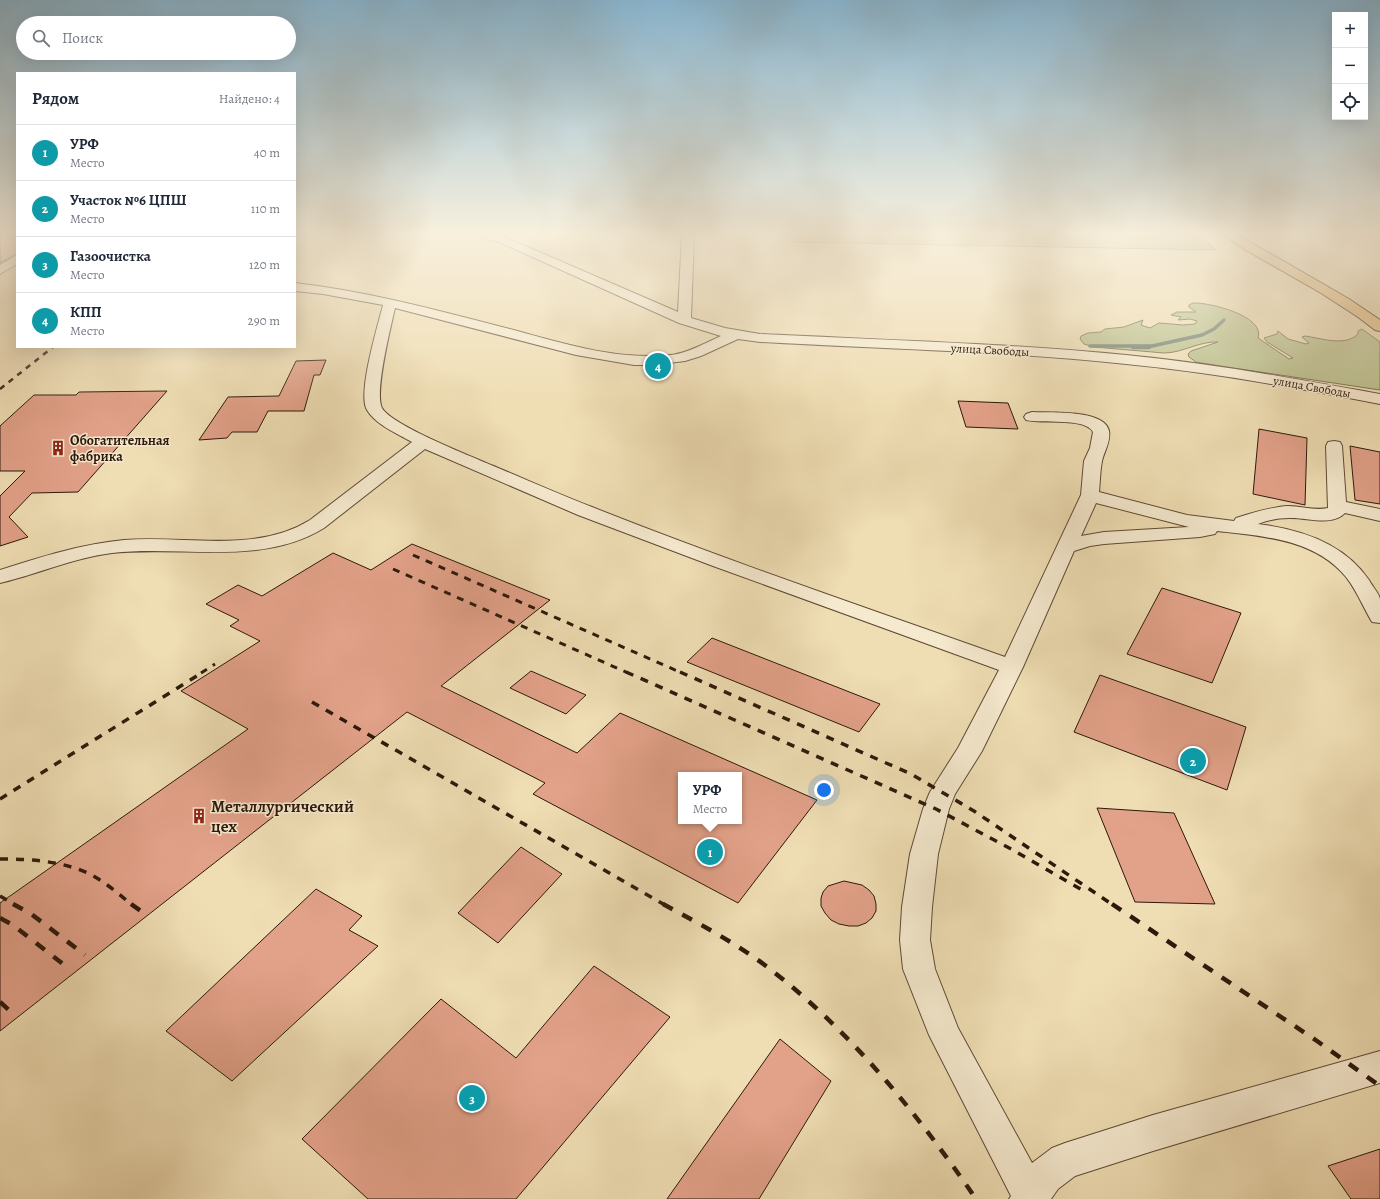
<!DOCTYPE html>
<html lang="ru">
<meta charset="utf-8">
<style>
:root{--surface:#fff;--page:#f6f6f7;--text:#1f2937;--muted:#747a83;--line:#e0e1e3;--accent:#ea580c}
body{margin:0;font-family:Alegreya,serif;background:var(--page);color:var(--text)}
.controls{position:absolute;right:12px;top:12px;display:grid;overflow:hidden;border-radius:0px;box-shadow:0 4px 16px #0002}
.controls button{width:36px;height:36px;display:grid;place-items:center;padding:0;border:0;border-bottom:1px solid var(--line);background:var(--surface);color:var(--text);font:20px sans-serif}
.you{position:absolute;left:824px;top:790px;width:14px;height:14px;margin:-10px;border:3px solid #fff;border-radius:50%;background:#1a73e8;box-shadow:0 0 0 6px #1a73e833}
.badge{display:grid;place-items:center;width:26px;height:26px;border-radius:50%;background:var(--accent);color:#fff;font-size:13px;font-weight:700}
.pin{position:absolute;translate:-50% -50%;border:2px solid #fff;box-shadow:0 1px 4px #0006}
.popup{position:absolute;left:678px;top:772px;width:64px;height:52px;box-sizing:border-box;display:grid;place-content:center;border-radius:0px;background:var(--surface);filter:drop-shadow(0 1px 3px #0005);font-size:13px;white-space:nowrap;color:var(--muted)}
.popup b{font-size:15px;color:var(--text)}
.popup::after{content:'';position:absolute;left:50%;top:100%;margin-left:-8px;border:8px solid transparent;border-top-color:var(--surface)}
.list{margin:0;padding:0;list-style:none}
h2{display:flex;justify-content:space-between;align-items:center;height:52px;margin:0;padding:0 16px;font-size:17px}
h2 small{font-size:13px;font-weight:400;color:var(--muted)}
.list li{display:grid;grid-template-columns:26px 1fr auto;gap:12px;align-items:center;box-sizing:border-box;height:56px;padding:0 16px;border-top:1px solid var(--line)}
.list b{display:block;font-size:15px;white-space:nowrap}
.list p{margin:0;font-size:13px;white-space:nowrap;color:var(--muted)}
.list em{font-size:13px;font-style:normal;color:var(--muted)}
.icon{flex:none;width:22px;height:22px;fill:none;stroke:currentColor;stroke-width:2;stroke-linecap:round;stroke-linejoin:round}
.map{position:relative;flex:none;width:1380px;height:1199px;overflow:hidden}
.search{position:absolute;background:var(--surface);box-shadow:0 4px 16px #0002;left:16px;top:16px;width:280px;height:44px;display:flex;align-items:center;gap:10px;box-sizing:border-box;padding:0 14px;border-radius:22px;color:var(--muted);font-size:15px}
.panel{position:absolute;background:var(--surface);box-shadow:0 4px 16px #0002;left:16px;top:72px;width:280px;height:276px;border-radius:0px}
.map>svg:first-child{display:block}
.green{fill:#bac08c;stroke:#746c4c}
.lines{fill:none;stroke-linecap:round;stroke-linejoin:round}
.stream-far1{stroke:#6e7a6f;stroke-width:3.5}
.stream{stroke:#6e7a6f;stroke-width:4.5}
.building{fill:#e2a189;stroke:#2d190b;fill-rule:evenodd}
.minor-casing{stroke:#5e4a35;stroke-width:2}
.major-casing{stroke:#2d190b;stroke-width:2}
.minor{fill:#f5e9ce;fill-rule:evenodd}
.major{fill:#e8be7a;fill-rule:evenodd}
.rail-far3{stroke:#2d190b;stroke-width:2.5;stroke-dasharray:5.5 5.5;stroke-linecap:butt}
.rail-far2{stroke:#2d190b;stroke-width:3;stroke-dasharray:7 7;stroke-linecap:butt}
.rail-far1{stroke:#2d190b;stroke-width:3.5;stroke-dasharray:8 8;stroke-linecap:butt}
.rail{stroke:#2d190b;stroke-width:4.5;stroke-dasharray:11 11;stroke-linecap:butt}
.labels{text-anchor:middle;stroke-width:3;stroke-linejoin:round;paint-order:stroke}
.far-street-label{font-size:12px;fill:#2d190b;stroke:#f5e9ce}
.poi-label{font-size:14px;font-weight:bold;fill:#2d190b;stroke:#f5e9ce;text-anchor:start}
.near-poi-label{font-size:17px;font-weight:bold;fill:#2d190b;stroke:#f5e9ce;text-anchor:start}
</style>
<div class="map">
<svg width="1380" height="1199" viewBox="0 0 1380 1199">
<rect width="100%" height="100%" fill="#efddb3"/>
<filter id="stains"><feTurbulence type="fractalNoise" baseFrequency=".005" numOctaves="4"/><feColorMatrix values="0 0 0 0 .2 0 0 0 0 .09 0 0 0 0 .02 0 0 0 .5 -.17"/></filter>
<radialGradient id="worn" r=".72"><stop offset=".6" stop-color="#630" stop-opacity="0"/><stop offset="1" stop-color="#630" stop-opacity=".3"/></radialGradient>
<g class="green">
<path d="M796 235H1197L1217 250 791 242Z"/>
<path d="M1193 303C1208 302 1266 316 1258 338L1289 359 1293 358 1267 342 1264 338 1277 334 1278 331 1288 339 1306 344 1309 343 1302 337 1305 336C1321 338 1345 347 1358 334V331L1362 329 1380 342V390L1207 364 1196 362 1189 357 1188 354 1191 351 1218 342C1199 341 1183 353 1164 353L1094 347 1084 344 1080 339 1081 336 1088 333 1101 332 1105 329 1124 327 1143 320 1141 325 1150 328 1159 323 1183 325 1195 324 1197 321 1190 319 1178 320 1181 317 1171 315 1177 312H1196L1189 307V305Z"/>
</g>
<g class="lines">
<path class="stream-far1" d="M1090 346H1152L1202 335 1214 329 1224 320"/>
<path class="stream" d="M1133 347H1149"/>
</g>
<g class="building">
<path d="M0 235H17V254L0 263Z"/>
<path d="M326 360 320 375H314L304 411H268L257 432H232L227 438 199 440 228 397 279 396 296 361Z"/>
<path d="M167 391 78 492 32 493 9 517 28 537 0 546V496L25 471H0V426L34 395H76L79 392Z"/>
<path d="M958 401 1008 403 1018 429 966 427Z"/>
<path d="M1259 429 1307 438 1305 505 1253 494Z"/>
<path d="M1350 446 1380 452V504L1355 500Z"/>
<path d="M412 544 550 600 441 686 577 753 620 713 817 800 738 903 533 794 545 783 407 712 0 1031V903L248 729 181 691 260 641 230 626 239 620 206 604 238 585 262 596 333 553 371 570ZM681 775H739V821H681Z"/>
<path d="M1162 588 1241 613 1212 683 1127 654Z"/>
<path d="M712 638 880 704 859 732 687 662Z"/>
<path d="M531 671 586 695 566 714 510 688Z"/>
<path d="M1100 675 1246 727 1227 790 1074 732Z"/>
<path d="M1097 808 1174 813 1215 904 1135 902Z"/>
<path d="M521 847 562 874 498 943 458 913Z"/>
<path d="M844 881 862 885 869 890 874 896 876 904V911L872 918 866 923 858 926H849L839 924 831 920 825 913 821 906V898L823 892 828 886Z"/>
<path d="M316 889 362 916 349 930 378 946 232 1081 166 1031Z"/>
<path d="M594 966 670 1017 516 1199H368L302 1139 441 999 516 1058Z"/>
<path d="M780 1039 831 1081 759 1199H667Z"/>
<path d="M1380 1149V1199H1351L1328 1166Z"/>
</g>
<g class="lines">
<g class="minor-casing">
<g id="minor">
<path d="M479 235H498L507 238 678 312 682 235H694L691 318 725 328 760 334C882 340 1004 343 1126 355 1211 363 1296 379 1380 394V404C1296 388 1211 372 1126 364 1004 351 882 349 760 342L738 339 701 356 685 361 653 365H634L576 355 395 308C391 326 374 393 382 408 391 425 471 456 491 465 525 479 558 494 592 507 728 561 867 608 1005 657L1081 495 1084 461 1090 448 1093 432C1085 417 1042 424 1026 420L1024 417 1026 414 1032 412C1049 413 1105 409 1109 431 1111 441 1104 452 1102 461 1100 471 1100 482 1099 492L1187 515 1234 521 1236 518C1253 513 1270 507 1288 506 1301 506 1315 511 1328 508L1326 446 1328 442 1334 441 1340 442 1342 446 1346 502 1380 509V521L1345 513C1331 527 1306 517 1289 518 1278 518 1268 520 1258 524 1300 529 1344 543 1369 580 1372 586 1379 593 1380 599 1380 606 1380 616 1380 623L1372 622C1363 607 1357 591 1346 577 1315 539 1262 536 1217 531L1215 534 1200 537 1104 544 1090 546 1074 551 1023 667 982 751 955 794 949 809 938 854 932 907 930 940 935 969 958 1028 1032 1163 1052 1148 1065 1143 1153 1115 1380 1051V1083L1153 1151 1075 1176 1058 1189 1051 1199H1009L1011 1196 929 1035 903 969 900 940 902 907 910 854 923 809 930 792 958 748 999 670 713 566 578 515 425 449 324 528C261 567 181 545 112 553 73 558 38 574 0 583V570C40 557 82 544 124 540 186 535 255 554 310 520L412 442C398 434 376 425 367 410 357 394 378 325 383 305L323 294 295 291V283C365 291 433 309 502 327 557 341 613 361 671 355 688 353 705 343 721 336L679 323 499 242 481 237ZM1096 503 1189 527 1104 532 1081 536Z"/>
<path d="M17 255V264L0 274V265Z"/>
</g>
</g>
<g class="major-casing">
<path id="major" d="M1224 235H1238L1349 299 1380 320V331L1375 330 1358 317 1321 293 1244 249Z"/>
</g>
<use href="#minor" class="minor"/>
<use href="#major" class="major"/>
<path class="rail-far3" d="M0 389 53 347"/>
<g class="rail-far2">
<path d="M413 555 682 673"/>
<path d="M393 569 628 673"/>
<path d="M201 673 215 664"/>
</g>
<g class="rail-far1">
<path d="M626 672 936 809 1013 850 1084 891"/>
<path d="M680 672 911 774 974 811 1113 905"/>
<path d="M312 702 665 905"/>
<path d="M0 799 203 672"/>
<path d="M0 859C31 859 62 861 90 874 105 882 119 894 132 905"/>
<path d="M0 896 15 905"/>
</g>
<g class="rail">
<path d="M13 904 30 913 85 955"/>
<path d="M131 904 141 911"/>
<path d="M663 904C698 923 734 942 766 966 850 1030 917 1113 976 1199"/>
<path d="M1112 904 1317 1041 1380 1086"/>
<path d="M0 918 13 925 68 968"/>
<path d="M0 1002 9 1010"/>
</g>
</g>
<linearGradient id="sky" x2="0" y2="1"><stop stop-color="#89b7d2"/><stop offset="0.58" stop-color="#f8f0dd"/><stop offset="1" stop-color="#f8f0dd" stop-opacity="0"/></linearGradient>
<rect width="1380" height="403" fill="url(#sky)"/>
<defs>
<g id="building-bare" transform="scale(1.2)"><path d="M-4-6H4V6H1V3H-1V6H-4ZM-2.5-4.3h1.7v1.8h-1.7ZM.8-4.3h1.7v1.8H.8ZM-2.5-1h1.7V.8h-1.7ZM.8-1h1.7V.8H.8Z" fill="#8f2418" stroke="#f5e9ce" stroke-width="2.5" paint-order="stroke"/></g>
</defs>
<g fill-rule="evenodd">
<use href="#building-bare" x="58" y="448"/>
<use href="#building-bare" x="199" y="816"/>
</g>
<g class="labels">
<g class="far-street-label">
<text transform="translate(990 350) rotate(3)" y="4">улица Свободы</text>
<text transform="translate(1312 387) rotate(10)" y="4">улица Свободы</text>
</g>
<g class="poi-label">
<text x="70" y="445">Обогатительная<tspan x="70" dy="16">фабрика</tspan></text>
</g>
<g class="near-poi-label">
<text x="211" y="812">Металлургический<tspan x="211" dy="20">цех</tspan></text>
</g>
</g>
<rect width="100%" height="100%" filter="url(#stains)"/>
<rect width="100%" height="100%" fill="url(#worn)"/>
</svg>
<div class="controls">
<button>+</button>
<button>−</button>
<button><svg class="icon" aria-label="locate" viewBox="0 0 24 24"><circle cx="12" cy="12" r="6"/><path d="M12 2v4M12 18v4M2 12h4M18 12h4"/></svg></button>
</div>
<div class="you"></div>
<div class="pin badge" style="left:710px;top:852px;background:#0f9aa8">1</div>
<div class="popup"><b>УРФ</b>Место</div>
<div class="pin badge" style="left:1193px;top:761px;background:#0f9aa8">2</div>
<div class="pin badge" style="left:472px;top:1098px;background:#0f9aa8">3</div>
<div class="pin badge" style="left:658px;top:366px;background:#0f9aa8">4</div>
<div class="search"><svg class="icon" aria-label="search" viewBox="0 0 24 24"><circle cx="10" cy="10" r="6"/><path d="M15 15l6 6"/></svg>Поиск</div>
<section class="panel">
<h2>Рядом<small>Найдено: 4</small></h2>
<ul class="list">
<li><span class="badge" style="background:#0f9aa8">1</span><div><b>УРФ</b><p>Место</p></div><em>40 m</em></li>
<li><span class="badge" style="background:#0f9aa8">2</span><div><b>Участок №6 ЦПШ</b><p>Место</p></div><em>110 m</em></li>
<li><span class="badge" style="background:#0f9aa8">3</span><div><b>Газоочистка</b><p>Место</p></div><em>120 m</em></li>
<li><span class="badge" style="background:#0f9aa8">4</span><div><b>КПП</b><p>Место</p></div><em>290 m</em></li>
</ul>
</section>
</div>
